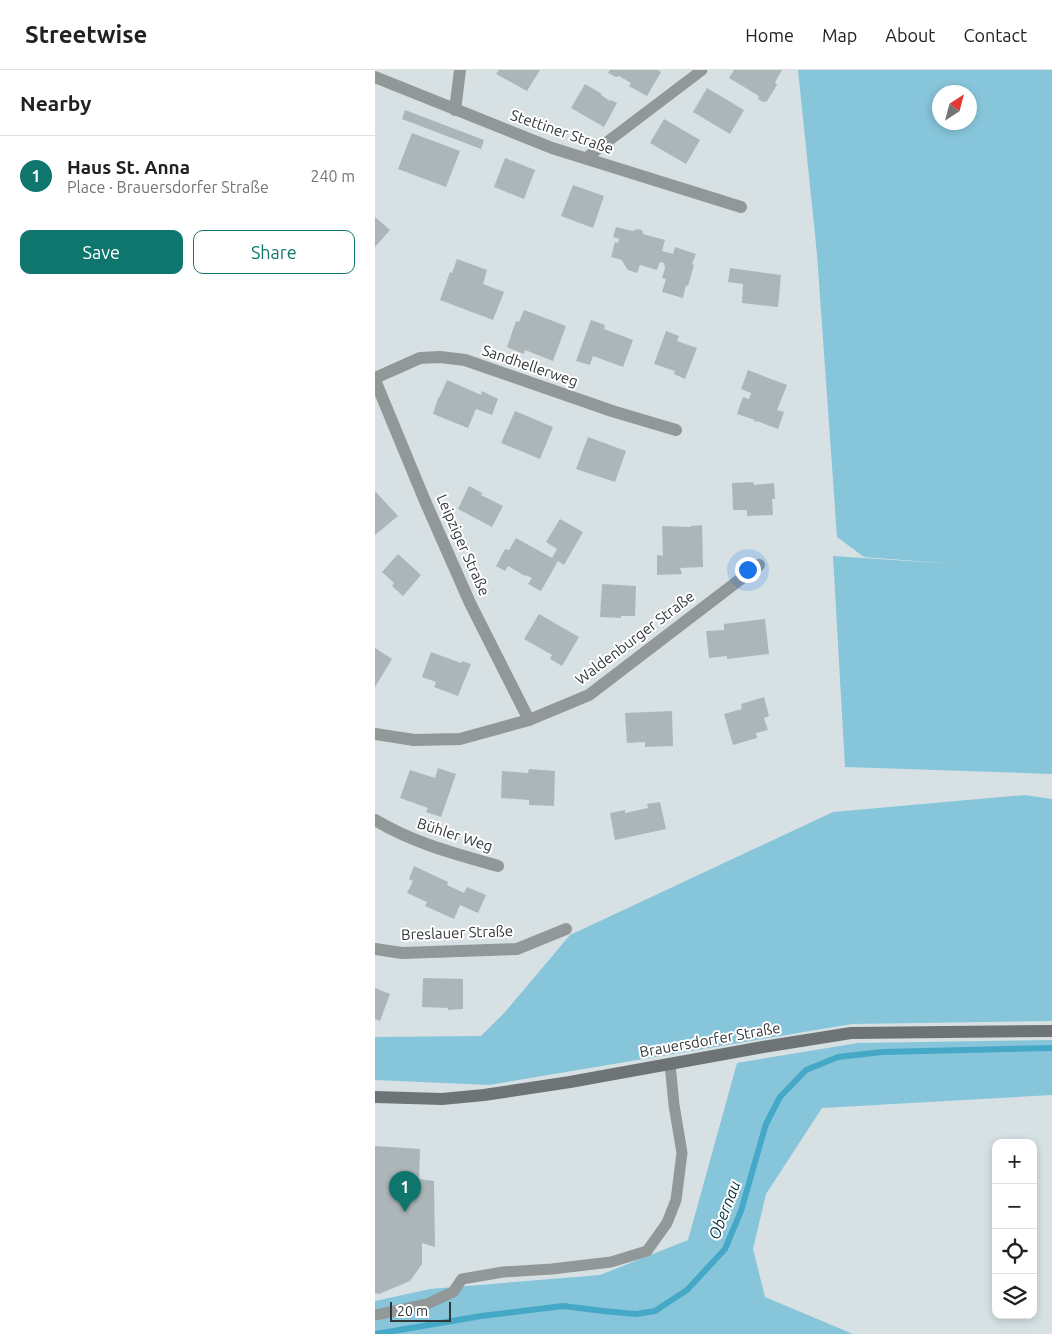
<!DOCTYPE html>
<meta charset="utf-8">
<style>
:root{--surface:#fff;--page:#f6f6f6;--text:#202124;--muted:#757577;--line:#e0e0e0;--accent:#0f766e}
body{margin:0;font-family:Ubuntu,sans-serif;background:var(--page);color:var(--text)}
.controls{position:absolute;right:15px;bottom:15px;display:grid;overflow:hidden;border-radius:10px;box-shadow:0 2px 8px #0003}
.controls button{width:45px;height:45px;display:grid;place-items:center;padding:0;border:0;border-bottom:1px solid var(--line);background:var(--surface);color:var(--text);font:25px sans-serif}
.compass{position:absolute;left:557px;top:15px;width:45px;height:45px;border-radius:50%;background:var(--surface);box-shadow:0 2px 8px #0003;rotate:36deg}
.scale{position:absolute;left:15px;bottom:12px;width:61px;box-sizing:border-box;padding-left:5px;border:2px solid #333739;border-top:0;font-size:14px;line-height:18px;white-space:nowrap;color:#333739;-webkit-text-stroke:4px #fff;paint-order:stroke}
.you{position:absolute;left:372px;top:499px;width:18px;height:18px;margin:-12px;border:4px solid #fff;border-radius:50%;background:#1a73e8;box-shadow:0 0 0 8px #1a73e833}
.badge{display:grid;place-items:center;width:32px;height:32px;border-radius:50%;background:var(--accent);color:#fff;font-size:16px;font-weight:700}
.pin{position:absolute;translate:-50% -41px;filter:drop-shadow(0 1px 2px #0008)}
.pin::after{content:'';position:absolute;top:26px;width:18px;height:15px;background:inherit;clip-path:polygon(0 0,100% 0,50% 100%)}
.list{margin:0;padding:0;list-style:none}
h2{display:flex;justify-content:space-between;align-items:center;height:65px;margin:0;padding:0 20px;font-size:21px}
h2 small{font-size:16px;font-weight:400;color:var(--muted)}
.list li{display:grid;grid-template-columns:32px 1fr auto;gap:15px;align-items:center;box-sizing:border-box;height:80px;padding:0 20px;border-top:1px solid var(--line)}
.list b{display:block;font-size:19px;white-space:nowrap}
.list p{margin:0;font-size:16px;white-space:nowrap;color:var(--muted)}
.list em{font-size:16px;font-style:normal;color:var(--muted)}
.actions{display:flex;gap:10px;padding:15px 20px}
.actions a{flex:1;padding:11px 0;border:1px solid var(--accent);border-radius:10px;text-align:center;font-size:18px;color:var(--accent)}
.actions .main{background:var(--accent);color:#fff}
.icon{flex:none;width:28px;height:28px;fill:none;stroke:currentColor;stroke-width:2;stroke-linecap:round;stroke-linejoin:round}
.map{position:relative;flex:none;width:677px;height:1264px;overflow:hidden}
header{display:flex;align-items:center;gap:30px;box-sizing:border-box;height:70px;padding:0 25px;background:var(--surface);border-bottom:1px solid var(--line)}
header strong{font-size:24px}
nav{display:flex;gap:28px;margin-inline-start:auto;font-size:18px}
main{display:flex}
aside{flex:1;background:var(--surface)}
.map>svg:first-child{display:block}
.green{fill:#87c5db;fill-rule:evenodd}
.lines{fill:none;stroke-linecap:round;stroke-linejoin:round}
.stream{stroke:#45a8c6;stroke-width:6}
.building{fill:#acb6b9}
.lane{stroke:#929798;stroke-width:11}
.street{stroke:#929798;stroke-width:12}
.secondary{stroke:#6e7476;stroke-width:12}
.labels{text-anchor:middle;stroke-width:4;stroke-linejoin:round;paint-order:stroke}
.street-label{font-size:15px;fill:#333739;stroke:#fff}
.water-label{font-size:16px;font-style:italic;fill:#063542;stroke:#fff}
</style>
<header>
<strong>Streetwise</strong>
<nav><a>Home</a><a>Map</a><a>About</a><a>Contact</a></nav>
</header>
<main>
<aside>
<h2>Nearby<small></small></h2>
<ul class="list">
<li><span class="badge">1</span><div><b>Haus St. Anna</b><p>Place · Brauersdorfer Straße</p></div><em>240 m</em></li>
</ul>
<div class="actions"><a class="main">Save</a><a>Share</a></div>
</aside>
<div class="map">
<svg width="677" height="1264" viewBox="0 0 677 1264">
<rect width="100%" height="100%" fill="#d7e1e4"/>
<g class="green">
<path d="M423 0H677V704L470 697 458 486 579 494 489 487 462 467 442 184ZM564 22H594V52H564Z"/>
<path d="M650 725 677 729V951L477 954 114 1015 0 1010V967L106 966 130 942 195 865 458 742Z"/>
<path d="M677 970V1025L447 1038 391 1124 378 1179 390 1227 478 1264H0V1231L55 1219 225 1205 313 1170 362 993 483 973Z"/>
</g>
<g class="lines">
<path class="stream" d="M1 1264 106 1246 188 1236 228 1241 261 1244 280 1241 312 1220 350 1179 366 1141 380 1092 391 1054 405 1027 431 1000 463 987 507 982 677 978"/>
</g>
<g class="building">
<path d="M124 0H165L152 21 121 4Z"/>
<path d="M235 0H283L286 2 272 26 254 16 256 13 244 6 241 7 233 3Z"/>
<path d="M359 0H407L400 12 402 15 392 31 388 32 383 29 384 26 354 8Z"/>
<path d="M210 14 227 24 226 25 235 31 236 30 242 33 229 57 196 38Z"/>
<path d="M332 18 369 40 355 64 318 42Z"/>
<path d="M30 40 109 70 106 79 27 49Z"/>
<path d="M289 49 325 70 311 94 275 73Z"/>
<path d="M37 63 85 81 71 117 23 99Z"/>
<path d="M130 88 160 100 149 129 119 117Z"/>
<path d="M198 115 229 126 218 158 186 146Z"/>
<path d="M0 147 15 160 0 177Z"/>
<path d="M241 157 258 161 262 159 267 160 268 164 290 170 287 181 298 184 300 177 321 184 317 194 319 195 313 216 311 215 308 228 287 222 291 209 287 208 290 198 289 193 285 192 282 200 265 195 262 203 253 200 247 191V190L236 187 240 172 243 173 244 169 238 167Z"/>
<path d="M82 189 112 200 108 214 129 222 118 250 65 230 75 202 77 203Z"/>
<path d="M355 198 406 205 403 237 367 233 368 214 353 212Z"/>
<path d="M149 240 191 256 178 291 150 280 149 284 132 277 141 251 144 252Z"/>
<path d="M216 250 230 255 229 259 258 270 248 297 218 286 215 295 201 291Z"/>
<path d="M291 261 304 266 302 271 322 278 310 309 299 304 300 301 279 294Z"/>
<path d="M373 300 412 315 402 340 409 342 403 359 382 351V352L379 351 380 350 362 344 368 327 374 329 376 323 366 319Z"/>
<path d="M72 310 106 325 107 321 123 329 117 345 101 339 93 358 58 344 63 328H64Z"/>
<path d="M140 341 178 357 165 389 126 373Z"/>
<path d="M213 367 251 381 240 412 201 399Z"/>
<path d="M378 412 379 415 399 413 400 429H397L398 445 372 446V440H358L357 413Z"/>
<path d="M94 416 107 423 106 425 128 436 117 457 83 439Z"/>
<path d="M0 421 23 446 0 465Z"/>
<path d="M185 449 208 462 189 495 183 491 166 521 153 514 157 508 150 505V506L133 496 130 501 121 496 130 479 134 480 141 468 177 488 182 479 171 472Z"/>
<path d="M327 455 328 497 305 498 307 504 282 505V485L288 486 287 456 315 457 316 456Z"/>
<path d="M23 484 46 505 28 526 17 516 19 513 7 502Z"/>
<path d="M227 514 261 516 260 546H246V548L225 547Z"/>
<path d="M164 544 204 567 187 596 175 589 177 585 149 569Z"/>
<path d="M390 549 394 584 352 589V586L334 588 331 561 349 560V554Z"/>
<path d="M0 578 17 589 0 617Z"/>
<path d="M56 582 86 593 87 591 96 594 83 626 59 617 61 612 47 607Z"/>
<path d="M389 627 394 646 389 648 393 660 381 663 382 668 358 675 349 644 367 639 366 634Z"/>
<path d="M297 641 298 676 270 677V672L252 673 250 643Z"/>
<path d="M63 698 81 704 66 747 51 742 53 738 25 728 35 700 60 708Z"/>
<path d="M154 699 180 701 179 736 154 735V730L126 728 127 701 153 703Z"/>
<path d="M285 732 291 759 240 770 235 743 250 740V743L273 738 272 734Z"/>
<path d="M39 796 73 812 72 815 89 823 92 817 111 825 103 843 85 835 79 849 50 836 52 832 32 823 38 811 34 809Z"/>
<path d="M48 908 88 909V939L73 940V938L47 937Z"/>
<path d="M0 918 15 924 5 951 0 949Z"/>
<path d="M0 1076 45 1079 44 1109 59 1111 60 1177 47 1173V1194L35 1211 4 1224 0 1223Z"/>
</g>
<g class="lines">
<g class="lane">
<path d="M211 88 327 0"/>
<path d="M0 1245 52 1234 78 1222 87 1209 128 1202 177 1199 236 1192 272 1181 292 1153 301 1130 307 1083 299 1035 295 994"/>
</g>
<g class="street">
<path d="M0 7 177 78 366 137"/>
<path d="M80 40 85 0"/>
<path d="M0 308 45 288 65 287 90 290 237 341 301 360"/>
<path d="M0 310 50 431 95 533 154 650"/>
<path d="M0 664 39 670 85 669 154 650 214 625 384 495"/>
<path d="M0 750C38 773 81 784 123 796"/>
<path d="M0 879 27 883 142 879 191 859"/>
</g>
<path class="secondary" d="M0 1027 67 1029 109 1025 195 1012 388 977 476 963 677 961"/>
</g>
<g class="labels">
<g class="street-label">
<text transform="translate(187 62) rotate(19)" y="5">Stettiner Straße</text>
<text transform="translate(155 296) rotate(19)" y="5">Sandhellerweg</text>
<text transform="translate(88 475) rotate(66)" y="5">Leipziger Straße</text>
<text transform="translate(260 568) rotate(-37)" y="5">Waldenburger Straße</text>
<text transform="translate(80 765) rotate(18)" y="5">Bühler Weg</text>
<text transform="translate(82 863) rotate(-2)" y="5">Breslauer Straße</text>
<text transform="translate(335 970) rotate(-10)" y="5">Brauersdorfer Straße</text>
</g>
<g class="water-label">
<text transform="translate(349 1140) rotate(-69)" y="6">Obernau</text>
</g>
</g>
</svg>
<div class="controls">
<button>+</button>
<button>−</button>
<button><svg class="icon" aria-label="locate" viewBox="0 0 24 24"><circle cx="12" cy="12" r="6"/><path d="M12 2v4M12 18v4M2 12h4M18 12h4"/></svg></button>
<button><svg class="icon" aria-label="layers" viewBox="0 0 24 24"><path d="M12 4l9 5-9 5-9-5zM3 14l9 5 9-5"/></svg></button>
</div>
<svg class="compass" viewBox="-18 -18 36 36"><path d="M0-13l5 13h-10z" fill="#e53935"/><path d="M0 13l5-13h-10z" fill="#757577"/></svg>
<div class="scale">20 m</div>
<div class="you"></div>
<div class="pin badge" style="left:30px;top:1142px">1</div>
</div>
</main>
